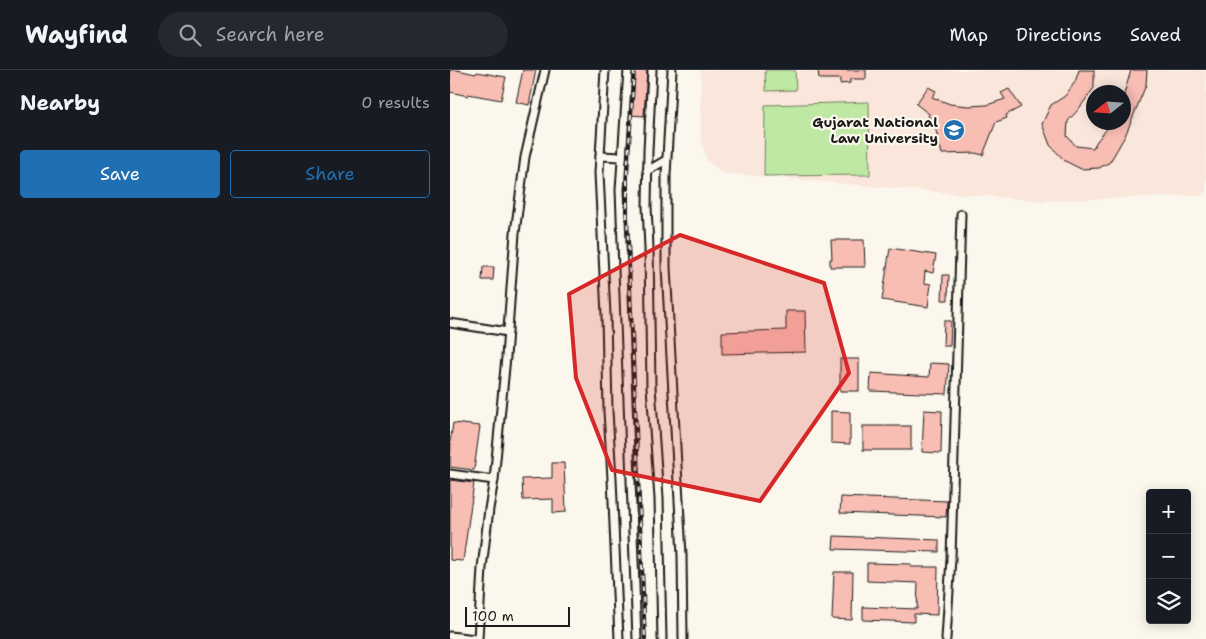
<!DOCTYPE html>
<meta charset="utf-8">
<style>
:root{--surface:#171b24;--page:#242831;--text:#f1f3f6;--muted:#9ea1a6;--line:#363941;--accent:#1f6fb2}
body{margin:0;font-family:"Shantell Sans",sans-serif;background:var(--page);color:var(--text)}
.controls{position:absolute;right:15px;bottom:15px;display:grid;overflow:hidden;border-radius:5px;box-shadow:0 2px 12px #0003}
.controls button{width:45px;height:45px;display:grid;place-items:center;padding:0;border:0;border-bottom:1px solid var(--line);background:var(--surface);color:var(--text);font:25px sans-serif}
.compass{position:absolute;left:636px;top:15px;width:45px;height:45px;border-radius:50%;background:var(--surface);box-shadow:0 2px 12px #0003;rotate:253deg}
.scale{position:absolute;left:15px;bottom:12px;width:105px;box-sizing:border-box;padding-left:5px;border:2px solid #1c1c1c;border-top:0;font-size:14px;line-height:18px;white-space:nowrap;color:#1c1c1c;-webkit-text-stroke:4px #fbf7ec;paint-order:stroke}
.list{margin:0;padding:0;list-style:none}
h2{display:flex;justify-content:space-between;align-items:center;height:65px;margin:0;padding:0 20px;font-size:21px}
h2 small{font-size:16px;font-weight:400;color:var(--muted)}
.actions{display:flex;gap:10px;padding:15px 20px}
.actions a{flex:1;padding:11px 0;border:1px solid var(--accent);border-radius:5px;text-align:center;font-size:18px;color:var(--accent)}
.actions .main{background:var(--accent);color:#fff}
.icon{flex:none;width:28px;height:28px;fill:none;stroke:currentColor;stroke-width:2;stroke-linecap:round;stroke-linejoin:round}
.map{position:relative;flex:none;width:756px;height:569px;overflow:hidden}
header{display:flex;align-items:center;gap:30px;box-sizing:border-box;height:70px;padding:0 25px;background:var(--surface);border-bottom:1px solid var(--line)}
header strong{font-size:24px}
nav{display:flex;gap:28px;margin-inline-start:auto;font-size:18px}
.search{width:350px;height:45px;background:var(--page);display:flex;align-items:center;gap:12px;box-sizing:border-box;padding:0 18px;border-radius:28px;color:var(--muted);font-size:19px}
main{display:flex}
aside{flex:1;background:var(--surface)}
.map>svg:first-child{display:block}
.built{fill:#fae6db;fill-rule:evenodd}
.green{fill:#bfe8a4;stroke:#6e8260}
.building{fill:#f8bdb3;stroke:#1c1c1c}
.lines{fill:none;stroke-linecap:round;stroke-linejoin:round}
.minor-casing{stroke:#1c1c1c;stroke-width:11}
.minor{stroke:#fbf7ec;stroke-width:7}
.rail-casing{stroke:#1c1c1c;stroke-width:4}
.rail{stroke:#fbf7ec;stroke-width:2;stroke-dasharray:5.5;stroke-linecap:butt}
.marked{fill:#d62828;fill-opacity:0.2;stroke:#d62828;stroke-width:4;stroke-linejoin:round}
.labels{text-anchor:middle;stroke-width:4.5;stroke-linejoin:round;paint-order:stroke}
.poi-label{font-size:14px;font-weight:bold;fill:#1c1c1c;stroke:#fbf7ec;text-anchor:end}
</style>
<header>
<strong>Wayfind</strong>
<div class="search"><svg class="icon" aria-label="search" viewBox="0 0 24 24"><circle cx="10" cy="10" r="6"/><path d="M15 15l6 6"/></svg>Search here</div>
<nav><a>Map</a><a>Directions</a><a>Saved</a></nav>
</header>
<main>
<aside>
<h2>Nearby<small>0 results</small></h2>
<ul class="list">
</ul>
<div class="actions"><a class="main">Save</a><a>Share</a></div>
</aside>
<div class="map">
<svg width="756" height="569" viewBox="0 0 756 569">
<rect width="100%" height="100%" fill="#fbf7ec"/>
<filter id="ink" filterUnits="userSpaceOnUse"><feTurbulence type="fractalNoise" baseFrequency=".02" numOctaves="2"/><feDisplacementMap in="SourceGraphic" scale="10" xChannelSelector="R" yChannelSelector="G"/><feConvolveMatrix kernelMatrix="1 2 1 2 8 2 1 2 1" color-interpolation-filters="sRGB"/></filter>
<g filter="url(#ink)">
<path class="built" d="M251 0H756V125L592 131 273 103 257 91 251 68ZM644 22H674V52H644Z"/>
<g class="green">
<path d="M315 0H345L346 20 316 21Z"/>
<path d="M419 32 420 105 314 106 315 35Z"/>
</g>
<g class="building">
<path d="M0 0H7L26 4 27 2 56 7 51 30 18 24V26L0 22Z"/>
<path d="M73 0H86L79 35 66 32Z"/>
<path d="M183 0H197L194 46 180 45Z"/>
<path d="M368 0H416V9H400V13L390 14V9H369Z"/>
<path d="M629 0H644V18L628 40 618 51 617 66 626 76 643 78 647 71 660 55 661 52H674V24L681 0H697L696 15 675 66 660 92 649 98 631 99 615 91 600 75 592 54 601 35 615 26 625 12Z"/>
<path d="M478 17 486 21 482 27 500 34 518 36 537 35 555 29 551 23 559 19 571 37 556 45 557 48 546 52 533 85 525 83 492 84 483 49 478 47 479 44 466 34Z"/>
<path d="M381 170H414L415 197H380V189H382Z"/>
<path d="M440 178 486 185 483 203 475 201 474 213 481 214 478 237 432 230Z"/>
<path d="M33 197H44L43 210H32Z"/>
<path d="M493 205H499L498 230H492Z"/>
<path d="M336 241H355L356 282 272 284V262L336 260Z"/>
<path d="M494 251H501L500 276H493Z"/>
<rect x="390" y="289" width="19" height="32"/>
<path d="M480 293 499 294 497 324 420 321 421 303 479 307Z"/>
<path d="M474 340 492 341 491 383 472 382Z"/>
<path d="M381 341 400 342V374L381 373Z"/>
<path d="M3 353 30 356 24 400 0 397 1 373H0Z"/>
<rect x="413" y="356" width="48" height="24"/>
<path d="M102 393H114L116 442 103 443V429L73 430 72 409 102 408Z"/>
<path d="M0 410 24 413 13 491 0 490Z"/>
<path d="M391 427 497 431 496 447 390 443Z"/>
<path d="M384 466 489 470V482L383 479Z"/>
<path d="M417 493 461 494V497H488L487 545 464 544V552L413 550V537L467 539 468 513 417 511Z"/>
<path d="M384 502H403L402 550 382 549Z"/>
</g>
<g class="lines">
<g class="minor-casing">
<g id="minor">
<path d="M155 0 149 103 156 245 158 341 162 409 169 569"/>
<path d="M178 0 170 120 187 569"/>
<path d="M202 0 198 81 197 136 199 178 201 317 209 428 212 569"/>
<path d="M222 0 216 105V197L232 485 233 569"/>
<path d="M150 86 172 87"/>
<path d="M197 101 216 90"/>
<path d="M0 253 58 262"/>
<path d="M0 404 44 410"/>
<path d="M0 566 26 569"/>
<path d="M28 569 32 498 39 439 44 410 56 287 65 163 75 87 95 0"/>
<path d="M496 569 501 488 511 144"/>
</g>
</g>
<use href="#minor" class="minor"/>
<g class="rail-casing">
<path id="rail" d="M184 0 177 104V146L195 569"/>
</g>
<use href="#rail" class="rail"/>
</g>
</g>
<path class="marked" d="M230 165 374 213 399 303 310 431 162 400 126 308 119 224Z"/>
<defs>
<g id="university-disc" transform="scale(1.125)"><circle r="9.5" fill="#1f6fb2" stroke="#fbf7ec"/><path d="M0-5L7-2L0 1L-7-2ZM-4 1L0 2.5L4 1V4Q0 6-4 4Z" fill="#fff"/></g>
</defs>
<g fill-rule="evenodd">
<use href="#university-disc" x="504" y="60"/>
</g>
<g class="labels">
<g class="poi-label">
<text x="488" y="57">Gujarat National<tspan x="488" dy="16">Law University</tspan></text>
</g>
</g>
</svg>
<div class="controls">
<button>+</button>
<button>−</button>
<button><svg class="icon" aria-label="layers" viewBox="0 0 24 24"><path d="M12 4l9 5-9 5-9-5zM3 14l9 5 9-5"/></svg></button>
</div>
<svg class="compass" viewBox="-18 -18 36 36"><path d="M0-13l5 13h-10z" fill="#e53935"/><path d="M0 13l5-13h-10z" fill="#9ea1a6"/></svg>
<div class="scale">100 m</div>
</div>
</main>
